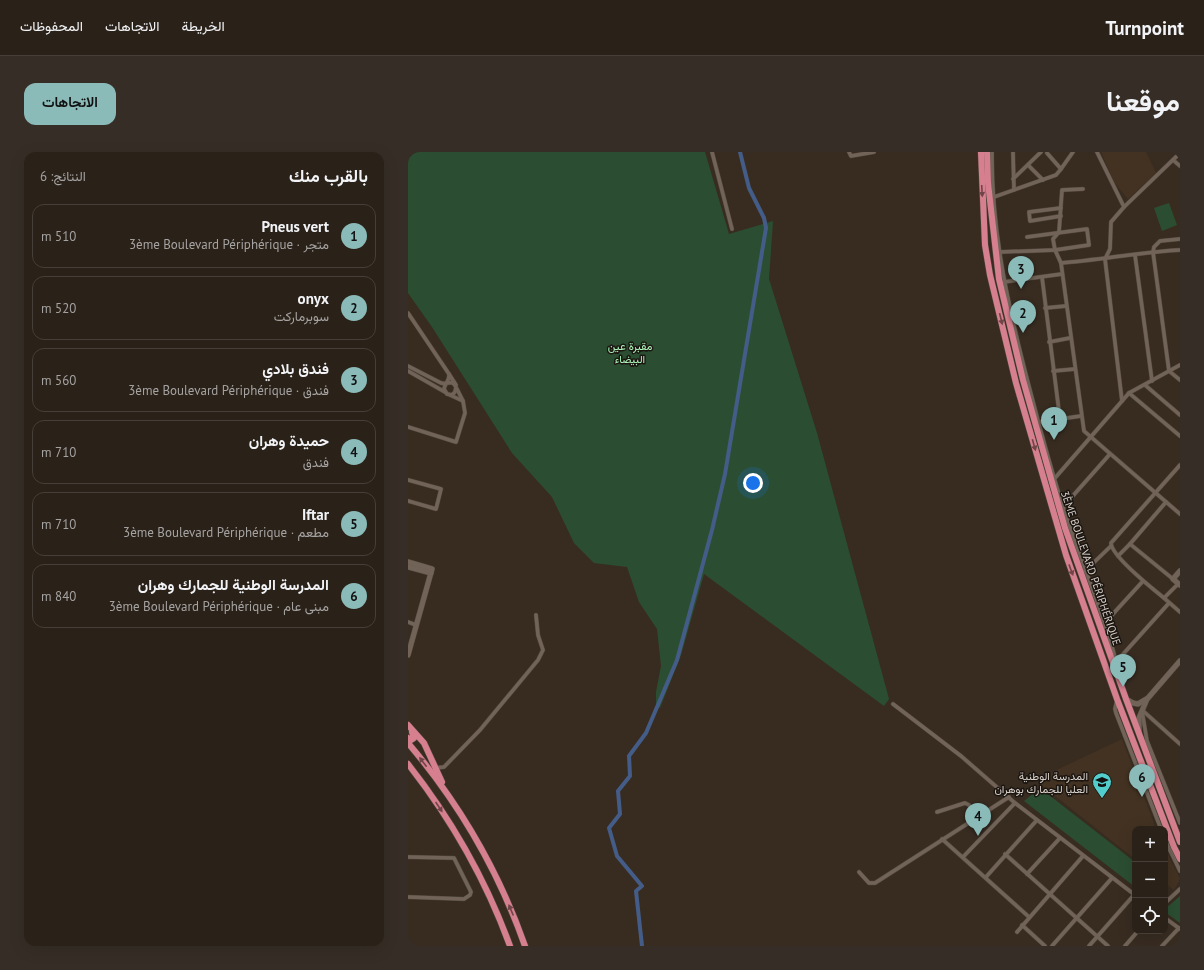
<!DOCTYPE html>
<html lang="ar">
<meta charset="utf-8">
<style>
:root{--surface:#2a2119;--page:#362e26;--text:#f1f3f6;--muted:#a5a3a2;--line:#463e38;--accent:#8bbbb9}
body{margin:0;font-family:"PT Sans",Vazirmatn,sans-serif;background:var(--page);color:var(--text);direction:rtl}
.controls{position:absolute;right:12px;bottom:12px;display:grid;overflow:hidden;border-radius:8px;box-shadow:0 4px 16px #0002}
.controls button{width:36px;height:36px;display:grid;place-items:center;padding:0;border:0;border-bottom:1px solid var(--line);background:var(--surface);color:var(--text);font:20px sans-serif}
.you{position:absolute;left:345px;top:331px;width:14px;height:14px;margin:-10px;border:3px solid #fff;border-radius:50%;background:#1a73e8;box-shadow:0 0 0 6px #1a73e833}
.badge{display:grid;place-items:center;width:26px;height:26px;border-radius:50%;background:var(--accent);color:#111;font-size:13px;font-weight:700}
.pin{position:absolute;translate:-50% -33px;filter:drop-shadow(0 1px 2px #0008)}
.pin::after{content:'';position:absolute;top:21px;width:14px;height:12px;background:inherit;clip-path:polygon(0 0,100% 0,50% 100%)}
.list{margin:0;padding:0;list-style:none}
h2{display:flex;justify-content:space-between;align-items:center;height:52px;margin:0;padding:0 16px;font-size:17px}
h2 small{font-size:13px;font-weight:400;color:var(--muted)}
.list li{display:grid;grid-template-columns:26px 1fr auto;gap:12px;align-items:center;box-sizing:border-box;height:64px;margin:0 8px 8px;padding:0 8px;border:1px solid var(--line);border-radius:12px}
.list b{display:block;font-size:15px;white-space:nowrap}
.list p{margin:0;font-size:13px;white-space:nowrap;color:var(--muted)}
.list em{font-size:13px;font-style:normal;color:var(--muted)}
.icon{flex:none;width:22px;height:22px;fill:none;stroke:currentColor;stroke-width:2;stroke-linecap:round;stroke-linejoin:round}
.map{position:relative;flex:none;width:772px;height:794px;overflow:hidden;direction:ltr;border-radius:12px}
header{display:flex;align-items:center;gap:24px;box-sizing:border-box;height:56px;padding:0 20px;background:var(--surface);border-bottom:1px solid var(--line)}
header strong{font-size:19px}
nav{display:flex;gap:22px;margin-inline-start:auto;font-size:14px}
.intro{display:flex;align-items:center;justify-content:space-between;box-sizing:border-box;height:96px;padding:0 24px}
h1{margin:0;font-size:28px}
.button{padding:10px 18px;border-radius:12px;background:var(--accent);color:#111;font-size:14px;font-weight:700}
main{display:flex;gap:24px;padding:0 24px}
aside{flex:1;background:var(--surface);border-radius:12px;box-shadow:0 4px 16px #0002}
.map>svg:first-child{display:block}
.built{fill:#433222}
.green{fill:#2b4e32}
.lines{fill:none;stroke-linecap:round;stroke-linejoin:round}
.canal{stroke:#445d88;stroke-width:4}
.street-casing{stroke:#53493f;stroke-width:4.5}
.secondary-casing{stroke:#53493f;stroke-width:6}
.highway-casing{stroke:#53493f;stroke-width:7}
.street{stroke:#716357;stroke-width:3.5}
.secondary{stroke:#716357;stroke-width:5}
.highway{stroke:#d67f8e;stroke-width:6}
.oneway{fill:#6f4549}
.labels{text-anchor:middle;stroke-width:3;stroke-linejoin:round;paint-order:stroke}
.park-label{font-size:11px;fill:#aff7bd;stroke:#1b1611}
.street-label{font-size:11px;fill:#d9d0c9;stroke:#1b1611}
.poi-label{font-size:11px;fill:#d9d0c9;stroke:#1b1611;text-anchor:end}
</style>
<header>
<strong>Turnpoint</strong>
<nav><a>الخريطة</a><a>الاتجاهات</a><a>المحفوظات</a></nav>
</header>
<div class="intro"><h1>موقعنا</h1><a class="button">الاتجاهات</a></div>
<main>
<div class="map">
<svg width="772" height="794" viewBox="0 0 772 794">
<rect width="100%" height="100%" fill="#382c21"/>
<g class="built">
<path d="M693 0H738L748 21 720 47 706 30Z"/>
<path d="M714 587 748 677H727V707L632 632 640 622Z"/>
<path d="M757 697 772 727 766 738 757 731Z"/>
</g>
<g class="green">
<path d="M0 0H297L321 82 365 69 361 127 409 281 481 547 476 554 296 422 273 503 252 556 248 553V540L253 514 249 477 231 450 219 415 186 411 166 391 144 345 104 301 24 175 0 141Z"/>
<path d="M761 51 769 73 754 79 746 56Z"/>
<path d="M632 636 727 710V735L616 649Z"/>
<path d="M772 744V771L757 760V757Z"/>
</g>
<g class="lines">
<path class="canal" d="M234 794 228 739 234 734 209 704 201 676 212 662 210 639 222 624 221 604 238 581 269 508 304 378 317 322 358 76 356 66 341 36 332 0"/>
<g class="street-casing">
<g id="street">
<path d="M304 0 324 77"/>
<path d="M441 0 443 4 466 0"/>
<path d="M584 0C583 82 602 163 623 242 633 280 643 318 655 355 673 409 696 462 710 516"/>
<path d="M605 0 606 38"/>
<path d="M689 0 716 55"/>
<path d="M765 8 772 14"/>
<path d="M620 13 635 28"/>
<path d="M653 17 665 0"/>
<path d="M605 27 633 0"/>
<path d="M675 37 654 38 651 80 645 87 647 98 653 111 676 279 772 362"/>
<path d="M586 45 648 23 653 17 639 1"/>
<path d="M653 64 622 69 621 60 653 56"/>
<path d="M772 87 752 89 746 95 745 100 761 219 772 228"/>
<path d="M592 100 647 98 681 93 679 77 619 85"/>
<path d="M727 103 744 229"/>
<path d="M653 111C693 108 732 100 772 98"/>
<path d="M634 125 652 267"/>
<path d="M596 130 654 122"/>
<path d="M637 156 658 154"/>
<path d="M0 161 41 222"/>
<path d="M641 190 662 186"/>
<path d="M0 214 33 231C39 233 44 227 48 235L47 240 44 243 39 242 36 237C37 231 42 229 41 222L48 233"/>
<path d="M0 219 37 240"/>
<path d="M645 219 667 217"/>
<path d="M737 233 772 263"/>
<path d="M721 241 772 284"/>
<path d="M42 243 55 249 49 237"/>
<path d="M714 249 697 107 702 97 703 70 716 55 772 1"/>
<path d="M631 270 673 264"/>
<path d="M0 275 48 290 57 261 55 249"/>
<path d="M647 326 721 241 772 213"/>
<path d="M0 328 33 337 28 357 0 349"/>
<path d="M758 350 722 392 765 427"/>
<path d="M655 355 702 302"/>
<path d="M710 404 722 392"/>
<path d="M677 419 703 394"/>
<path d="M770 432 756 446 772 460"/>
<path d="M756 446C745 437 703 404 703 391L772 313"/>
<path d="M694 467 704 463 735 429"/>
<path d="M0 470 8 473"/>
<path d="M708 510 761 451"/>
<path d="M709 548 707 557 708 561 753 677"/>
<path d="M485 552 553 604 607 651 727 743"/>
<path d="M734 558 772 592"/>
<path d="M734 559 739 589 772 671"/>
<path d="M27 616 36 615 72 578 130 508 135 498 130 483 128 463"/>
<path d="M529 660 557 651 561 653 568 666"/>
<path d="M534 687 621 765"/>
<path d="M757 688 772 719"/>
<path d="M597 702 700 794"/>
<path d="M0 705 46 706 63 740 62 743 56 747 0 745"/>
<path d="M555 705 607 651"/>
<path d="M451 720 461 731H467L601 645"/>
<path d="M619 722 652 686"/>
<path d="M578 725 629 668"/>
<path d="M757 751 772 737"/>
<path d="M757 766 772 777"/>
<path d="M614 773 637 794"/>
<path d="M609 780 675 704"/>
<path d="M644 794 704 726"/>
<path d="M681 794 726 743"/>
<path d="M717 794 730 779"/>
<path d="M754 794 771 776"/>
</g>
</g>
<g class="secondary-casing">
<g id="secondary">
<path d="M0 410 24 417 0 503"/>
<path d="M0 415 23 421"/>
<path d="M772 419 765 427 772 433"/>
<path d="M718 547 725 551 730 552 740 546 772 509"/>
<path d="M731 579V566L739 547"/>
</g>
</g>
<g class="highway-casing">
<g id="highway">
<path d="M573 0 577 93 582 123 608 231 658 403 709 547 766 695 772 707"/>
<path d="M579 0 580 31 591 127 615 228 657 376 718 547 772 690"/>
<path d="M0 573 16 591 34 630"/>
<path d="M0 586 3 588 6 586 4 580"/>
<path d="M0 591C51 651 91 720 117 794"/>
<path d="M0 612C44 668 78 728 102 794"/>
</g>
</g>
<use href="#street" class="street"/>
<use href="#secondary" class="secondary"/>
<use href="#highway" class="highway"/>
</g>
<defs><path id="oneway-solid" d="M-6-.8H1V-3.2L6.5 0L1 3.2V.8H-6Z"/></defs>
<g class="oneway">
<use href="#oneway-solid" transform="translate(574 39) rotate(87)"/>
<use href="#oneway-solid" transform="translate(593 167) rotate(76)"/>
<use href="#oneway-solid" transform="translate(626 293) rotate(74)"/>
<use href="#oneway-solid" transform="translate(663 418) rotate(70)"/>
<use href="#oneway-solid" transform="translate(15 610) rotate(-127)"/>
<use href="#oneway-solid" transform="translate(31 655) rotate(56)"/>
<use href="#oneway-solid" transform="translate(103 758) rotate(-113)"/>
</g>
<defs>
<g id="university-pin" transform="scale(1)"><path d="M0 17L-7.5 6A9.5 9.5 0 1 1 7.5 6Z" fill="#53cdcb" stroke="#1b1611"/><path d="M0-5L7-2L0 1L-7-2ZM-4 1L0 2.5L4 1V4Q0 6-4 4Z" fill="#111"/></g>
</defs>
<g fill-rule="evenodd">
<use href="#university-pin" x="694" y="630"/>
</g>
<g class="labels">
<g class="park-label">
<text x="222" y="198">مقبرة عين<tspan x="222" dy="13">البيضاء</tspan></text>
</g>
<g class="street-label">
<text transform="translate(683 416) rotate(71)" y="4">3ÈME BOULEVARD PÉRIPHÉRIQUE</text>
</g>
<g class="poi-label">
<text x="680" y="628">المدرسة الوطنية<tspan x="680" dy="13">العليا للجمارك بوهران</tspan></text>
</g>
</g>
</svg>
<div class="controls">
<button>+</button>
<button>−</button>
<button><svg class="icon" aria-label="locate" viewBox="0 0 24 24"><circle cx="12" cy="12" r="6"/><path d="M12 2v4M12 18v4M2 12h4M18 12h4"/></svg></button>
</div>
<div class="you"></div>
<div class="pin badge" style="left:646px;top:288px">1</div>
<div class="pin badge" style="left:615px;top:181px">2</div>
<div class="pin badge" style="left:613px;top:137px">3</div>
<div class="pin badge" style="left:570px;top:684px">4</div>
<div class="pin badge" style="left:715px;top:535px">5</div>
<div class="pin badge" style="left:734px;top:645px">6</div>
</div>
<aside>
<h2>بالقرب منك<small>النتائج: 6</small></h2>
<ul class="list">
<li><span class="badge">1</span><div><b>Pneus vert</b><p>متجر · 3ème Boulevard Périphérique</p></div><em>510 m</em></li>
<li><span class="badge">2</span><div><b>onyx</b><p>سوبرماركت</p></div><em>520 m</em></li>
<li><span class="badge">3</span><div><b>فندق بلادي</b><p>فندق · 3ème Boulevard Périphérique</p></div><em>560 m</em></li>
<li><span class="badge">4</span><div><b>حميدة وهران</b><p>فندق</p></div><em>710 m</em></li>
<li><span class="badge">5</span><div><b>Iftar</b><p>مطعم · 3ème Boulevard Périphérique</p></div><em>710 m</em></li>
<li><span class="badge">6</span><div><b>المدرسة الوطنية للجمارك وهران</b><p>مبنى عام · 3ème Boulevard Périphérique</p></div><em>840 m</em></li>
</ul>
</aside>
</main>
